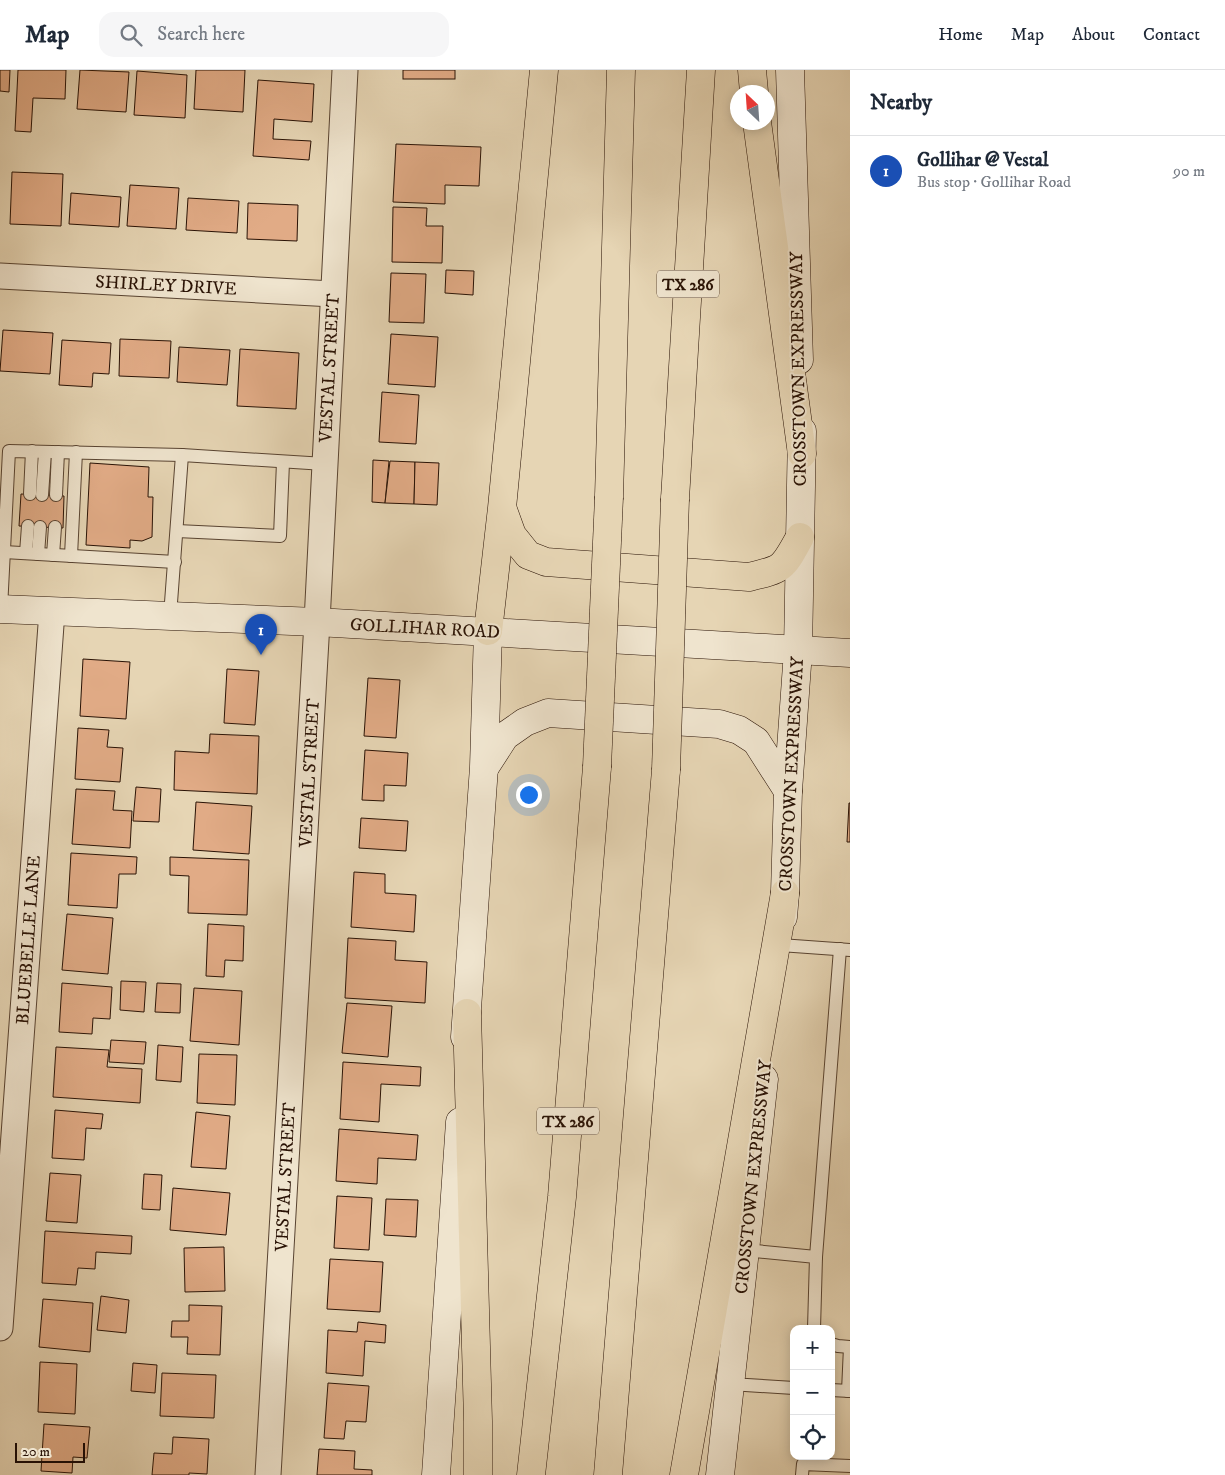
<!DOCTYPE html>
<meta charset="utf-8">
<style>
:root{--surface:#fff;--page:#f6f6f7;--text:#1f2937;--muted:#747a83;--line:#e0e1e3;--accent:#7c3aed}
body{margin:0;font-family:"IM FELL DW Pica",serif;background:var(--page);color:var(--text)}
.controls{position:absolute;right:15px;bottom:15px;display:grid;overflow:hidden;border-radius:10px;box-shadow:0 2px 12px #0003}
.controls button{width:45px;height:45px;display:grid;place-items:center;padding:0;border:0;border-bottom:1px solid var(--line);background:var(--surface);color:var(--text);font:25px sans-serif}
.compass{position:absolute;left:730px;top:15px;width:45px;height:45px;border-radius:50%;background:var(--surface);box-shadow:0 2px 12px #0003;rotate:335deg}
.scale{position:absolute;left:15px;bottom:12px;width:70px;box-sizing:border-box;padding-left:5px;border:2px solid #291205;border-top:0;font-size:14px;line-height:18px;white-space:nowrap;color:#291205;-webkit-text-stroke:4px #efe4ce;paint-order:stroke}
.you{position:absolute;left:528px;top:724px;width:18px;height:18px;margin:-12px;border:4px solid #fff;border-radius:50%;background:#1a73e8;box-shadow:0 0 0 8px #1a73e833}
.badge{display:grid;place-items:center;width:32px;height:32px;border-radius:50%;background:var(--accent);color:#fff;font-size:16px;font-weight:700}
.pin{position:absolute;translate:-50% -41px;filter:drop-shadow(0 1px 2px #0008)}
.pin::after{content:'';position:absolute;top:26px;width:18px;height:15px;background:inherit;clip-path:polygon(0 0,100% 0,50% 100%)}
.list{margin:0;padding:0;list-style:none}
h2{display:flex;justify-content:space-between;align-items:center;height:65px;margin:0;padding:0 20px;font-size:21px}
h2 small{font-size:16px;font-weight:400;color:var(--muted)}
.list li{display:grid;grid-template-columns:32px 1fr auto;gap:15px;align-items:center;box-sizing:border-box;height:70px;padding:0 20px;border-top:1px solid var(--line)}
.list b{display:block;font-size:19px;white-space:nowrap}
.list p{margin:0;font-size:16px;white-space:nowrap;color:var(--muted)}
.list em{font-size:16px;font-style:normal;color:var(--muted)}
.icon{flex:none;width:28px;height:28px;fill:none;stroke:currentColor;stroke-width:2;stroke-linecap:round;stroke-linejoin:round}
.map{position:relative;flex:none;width:850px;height:1405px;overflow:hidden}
header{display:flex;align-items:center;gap:30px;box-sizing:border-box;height:70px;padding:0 25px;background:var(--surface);border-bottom:1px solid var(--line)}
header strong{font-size:24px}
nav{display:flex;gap:28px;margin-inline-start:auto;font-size:18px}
.search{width:350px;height:45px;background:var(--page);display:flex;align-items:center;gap:12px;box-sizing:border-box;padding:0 18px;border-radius:15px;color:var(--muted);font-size:19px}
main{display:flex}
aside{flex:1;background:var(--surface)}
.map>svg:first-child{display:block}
.building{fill:#e1ab86;stroke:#291205}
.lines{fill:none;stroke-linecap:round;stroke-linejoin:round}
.service-casing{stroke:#584331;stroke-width:14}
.minor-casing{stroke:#584331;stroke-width:27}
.secondary-casing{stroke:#291205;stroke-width:29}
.motorway-casing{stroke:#291205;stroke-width:29}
.service{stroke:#efe4ce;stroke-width:12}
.minor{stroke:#efe4ce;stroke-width:25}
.secondary{stroke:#efe4ce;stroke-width:28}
.motorway{stroke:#e6d5b4;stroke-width:28}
.motorway-bridge-casing{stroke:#291205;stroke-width:29;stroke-linecap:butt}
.motorway-bridge{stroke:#e6d5b4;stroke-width:28}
.labels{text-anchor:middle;stroke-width:4;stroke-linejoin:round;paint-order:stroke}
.shield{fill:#efe4ce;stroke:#645141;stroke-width:1}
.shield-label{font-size:16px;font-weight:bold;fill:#291205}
.street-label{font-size:18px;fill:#291205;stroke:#efe4ce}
</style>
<header>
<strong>Map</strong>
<div class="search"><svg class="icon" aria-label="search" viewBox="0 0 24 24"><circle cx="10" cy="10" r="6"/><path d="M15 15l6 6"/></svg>Search here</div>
<nav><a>Home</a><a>Map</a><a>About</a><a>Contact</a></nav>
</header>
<main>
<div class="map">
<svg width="850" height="1405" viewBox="0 0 850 1405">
<rect width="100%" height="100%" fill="#e6d5b4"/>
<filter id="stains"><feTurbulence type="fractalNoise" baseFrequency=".004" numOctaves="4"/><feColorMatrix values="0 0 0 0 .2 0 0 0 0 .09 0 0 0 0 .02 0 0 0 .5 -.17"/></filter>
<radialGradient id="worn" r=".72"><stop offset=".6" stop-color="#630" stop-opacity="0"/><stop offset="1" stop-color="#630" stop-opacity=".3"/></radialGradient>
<g class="building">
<path d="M0 0H10L9 22 0 21Z"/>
<path d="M18 0H66L65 29 33 28 31 62 15 61Z"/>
<path d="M80 0 129 2 126 42 77 39Z"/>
<path d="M196 0H245L243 42 194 39Z"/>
<rect x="403" y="0" width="52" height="9"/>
<path d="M137 1 187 5 185 48 134 45Z"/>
<path d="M258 10 314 14 312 52 274 49 273 69 311 71 309 90 253 86Z"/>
<path d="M396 74 481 77 479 116 445 115V134L393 132Z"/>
<path d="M12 102 63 104 61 156 10 154Z"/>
<path d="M130 115 179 118 176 159 127 156Z"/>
<path d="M71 123 121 127 119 157 69 154Z"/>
<path d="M188 128 239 131 237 163 186 160Z"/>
<path d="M248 133 298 135 297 171 247 169Z"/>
<path d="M393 137 427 138 426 156H443L442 193 392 192Z"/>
<path d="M446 200 474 201 473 225 445 223Z"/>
<path d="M391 203 426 204 424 253 389 252Z"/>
<path d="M3 260 53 263 50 304 0 301Z"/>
<path d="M391 264 438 267 435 317 388 314Z"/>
<path d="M120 269 171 271 169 308 119 306Z"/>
<path d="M62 270 111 273 109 304 93 303 92 317 59 315Z"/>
<path d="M179 277 230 280 227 315 177 312Z"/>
<path d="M240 279 299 283 296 339 237 336Z"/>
<path d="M382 322 419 325 416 374 379 372Z"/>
<path d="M373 390 389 391 385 433 372 432Z"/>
<path d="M390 391 415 392 414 434 385 433Z"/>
<path d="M415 392 439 393 437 435 414 434Z"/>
<path d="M90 393 149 397 148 427H153L152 467 142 471 130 470V478L86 475Z"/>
<path d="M21 424 64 426 63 458 19 456Z"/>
<path d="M83 589 130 592 126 649 80 646Z"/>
<path d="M227 599 259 601 255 655 224 653Z"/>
<path d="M368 608 400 610 396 668 364 666Z"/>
<path d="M78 658 109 660 107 677 123 678 120 712 75 709Z"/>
<path d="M210 664 259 666 257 724 174 720 175 681 209 683Z"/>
<path d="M365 680 408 683 406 716 384 715V731L362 730Z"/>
<path d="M136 717 161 719 159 752 133 751Z"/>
<path d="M76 719 115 721 113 740 132 741 130 778 72 774Z"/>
<path d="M196 732 252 736 249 784 193 780Z"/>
<path d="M849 733H850V772H847Z"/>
<path d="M361 748 408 751 406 781 359 778Z"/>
<path d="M71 783 137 787 136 804H119L117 838 68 835Z"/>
<path d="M170 787 249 790 247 845 188 843 189 806 170 805Z"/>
<path d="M354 802 385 804V823L416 825 414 862 351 857Z"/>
<path d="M67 844 113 848 108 904 62 900Z"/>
<path d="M208 854 244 856 243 891 225 890 224 907 206 906Z"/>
<path d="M348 868 396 871 395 890 427 892 425 933 345 928Z"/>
<path d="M121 911 146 912 144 942 120 940Z"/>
<path d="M62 913 112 917 110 949 93 948 92 964 59 962Z"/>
<path d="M157 913 181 914 180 943 155 942Z"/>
<path d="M194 918 242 921 239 975 190 971Z"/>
<path d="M347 933 392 936 388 987 342 983Z"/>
<path d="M111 970 146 972 144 994 109 992Z"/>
<path d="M158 975 183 977 181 1012 156 1010Z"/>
<path d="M56 977 109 980 107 997 142 999 140 1033 53 1027Z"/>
<path d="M199 984 237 985 235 1035 197 1033Z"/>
<path d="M343 992 421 997 420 1016 381 1014 379 1052 340 1049Z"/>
<path d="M55 1040 103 1044 101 1059 86 1058 84 1090 52 1088Z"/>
<path d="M196 1042 230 1046 226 1099 191 1097Z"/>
<path d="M339 1059 418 1065 416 1090 378 1088 377 1114 336 1111Z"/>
<path d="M50 1103 81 1105 77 1153 46 1151Z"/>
<path d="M144 1104 162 1105 160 1140 142 1139Z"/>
<path d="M173 1118 230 1123 226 1165 170 1160Z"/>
<path d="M337 1126 372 1128 369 1180 334 1178Z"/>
<path d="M386 1129 418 1130 416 1167 384 1165Z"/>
<path d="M45 1161 132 1166 131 1184 96 1182 95 1199 78 1198 76 1215 42 1213Z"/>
<path d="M224 1177 225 1221 185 1222 184 1178Z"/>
<path d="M330 1189 383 1192 380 1242 327 1239Z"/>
<path d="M101 1226 129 1230 126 1263 97 1260Z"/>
<path d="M43 1229 93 1233 90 1282 39 1277Z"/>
<path d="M189 1235 222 1236 220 1285 187 1284 188 1267H171L172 1251H189Z"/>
<path d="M358 1252 386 1255 385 1273 365 1271 363 1306 326 1303 328 1260 357 1262Z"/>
<path d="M40 1292 77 1294 75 1344 38 1342Z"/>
<path d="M133 1293 157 1295 155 1323 131 1321Z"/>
<path d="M162 1303 216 1305 214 1348 160 1346Z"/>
<path d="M328 1313 369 1316 366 1352 346 1351 344 1369 324 1368Z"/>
<path d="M44 1354 90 1357 87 1388 73 1387 72 1403 41 1401Z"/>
<path d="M173 1367 209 1369 207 1404 189 1403V1405H152L154 1383 172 1384Z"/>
<path d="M319 1379 355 1381 354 1399 372 1400V1405H317Z"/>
</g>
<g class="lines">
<g class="service-casing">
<g id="service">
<path d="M30 424 32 381"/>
<path d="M42 425 45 382"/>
<path d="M56 425 58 382"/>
<path d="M177 461 280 466 283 392"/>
<path d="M4 482 175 492"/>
<path d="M26 483 28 456"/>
<path d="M38 484 40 457"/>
<path d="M53 485 55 457"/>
<path d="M71 486 76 382"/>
<path d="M1 539 9 381 182 385"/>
<path d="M170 546 182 385 325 394"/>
<path d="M780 875 850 880"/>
<path d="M745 1180 816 1187 814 1259"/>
<path d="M816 1187 840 879"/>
<path d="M831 1274 838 1276 850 1277"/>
<path d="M730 1314 794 1318"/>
<path d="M831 1320 850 1321"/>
<path d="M848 1321 850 1277"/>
<path d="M802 1405 803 1394 850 1396"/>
</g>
</g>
<g class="minor-casing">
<g id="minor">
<path d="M0 206 333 224"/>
<path d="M0 1258 52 541"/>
<path d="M268 1405 317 552 345 0"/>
</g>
</g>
<g class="secondary-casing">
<g id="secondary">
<path d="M790 0 799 290"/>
<path d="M0 539 317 552 850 583"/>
<path d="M485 697 505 666 525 652 548 643 719 654 739 660 756 671 788 721"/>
<path d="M783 847 785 823 788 721 798 581 802 361"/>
<path d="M465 967 484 697 488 561"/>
<path d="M436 1405 460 1052"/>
<path d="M720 1405 764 1009"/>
</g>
</g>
<g class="motorway-casing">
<g id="motorway">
<path d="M752 0 754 22"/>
<path d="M757 52 802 384"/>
<path d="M609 427 621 0"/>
<path d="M675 429 701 0"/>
<path d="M503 440 512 465 528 485 546 492 749 507C784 499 783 498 800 467"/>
<path d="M488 561 502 438 544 0"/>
<path d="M467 943 478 1351V1405"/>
<path d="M531 1405 562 1127 597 697"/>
<path d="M608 1405 666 700"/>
<path d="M684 1405 785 823"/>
</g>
</g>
<use href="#service" class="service"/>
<use href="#minor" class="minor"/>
<use href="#secondary" class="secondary"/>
<use href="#motorway" class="motorway"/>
<g class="motorway-bridge-casing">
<g id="motorway-bridge">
<path d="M597 697 609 427"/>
<path d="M666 700 675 429"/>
</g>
</g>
<use href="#motorway-bridge" class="motorway-bridge"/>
</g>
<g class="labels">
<g class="shield">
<rect x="657" y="200.5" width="62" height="27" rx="4"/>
<rect x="537" y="1037.5" width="62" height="27" rx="4"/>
</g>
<g class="shield-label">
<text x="688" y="220">TX 286</text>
<text x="568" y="1057">TX 286</text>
</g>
<g class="street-label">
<text transform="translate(166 215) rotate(3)" y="6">SHIRLEY DRIVE</text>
<text transform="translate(329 298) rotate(-87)" y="6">VESTAL STREET</text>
<text transform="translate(798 299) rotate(-91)" y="6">CROSSTOWN EXPRESSWAY</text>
<text transform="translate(425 558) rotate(3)" y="6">GOLLIHAR ROAD</text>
<text transform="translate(309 703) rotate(-87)" y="6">VESTAL STREET</text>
<text transform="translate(791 704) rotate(-87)" y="6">CROSSTOWN EXPRESSWAY</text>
<text transform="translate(28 870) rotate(-86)" y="6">BLUEBELLE LANE</text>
<text transform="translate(285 1107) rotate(-87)" y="6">VESTAL STREET</text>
<text transform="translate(753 1107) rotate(-84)" y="6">CROSSTOWN EXPRESSWAY</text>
</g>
</g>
<rect width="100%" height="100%" filter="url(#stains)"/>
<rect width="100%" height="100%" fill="url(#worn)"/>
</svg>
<div class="controls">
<button>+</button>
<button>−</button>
<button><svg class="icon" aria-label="locate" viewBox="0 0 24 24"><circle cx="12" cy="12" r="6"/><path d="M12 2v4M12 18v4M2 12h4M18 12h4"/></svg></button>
</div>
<svg class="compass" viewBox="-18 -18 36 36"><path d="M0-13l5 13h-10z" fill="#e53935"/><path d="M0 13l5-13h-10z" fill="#747a83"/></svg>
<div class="scale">20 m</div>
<div class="you"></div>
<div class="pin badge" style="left:261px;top:585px;background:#1a4fb4">1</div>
</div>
<aside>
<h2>Nearby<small></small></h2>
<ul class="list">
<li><span class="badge" style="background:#1a4fb4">1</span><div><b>Gollihar @ Vestal</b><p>Bus stop · Gollihar Road</p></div><em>90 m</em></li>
</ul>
</aside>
</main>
